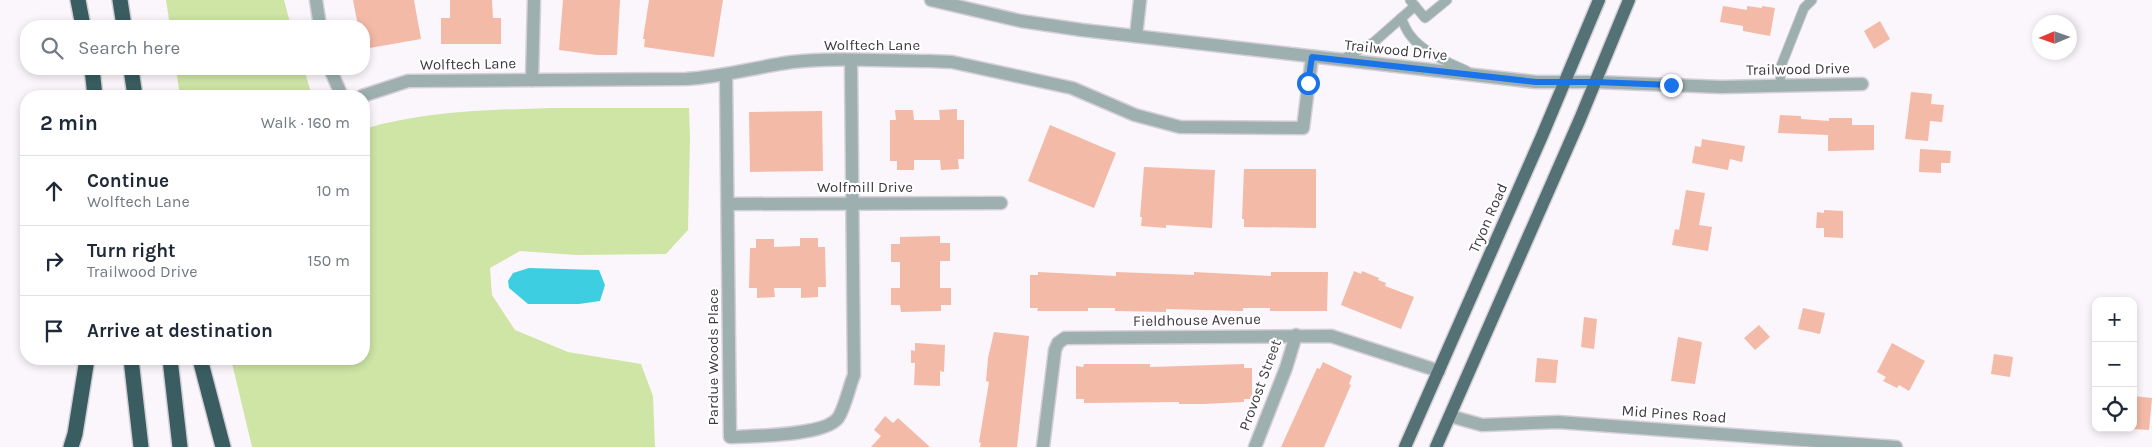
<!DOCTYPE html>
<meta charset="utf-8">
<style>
:root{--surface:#fff;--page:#f6f6f7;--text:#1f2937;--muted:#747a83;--line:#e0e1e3}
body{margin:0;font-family:Karla,sans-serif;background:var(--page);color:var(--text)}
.controls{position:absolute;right:15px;bottom:15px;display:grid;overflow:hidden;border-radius:10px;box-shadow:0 2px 8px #0003}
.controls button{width:45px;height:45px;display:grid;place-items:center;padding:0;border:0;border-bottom:1px solid var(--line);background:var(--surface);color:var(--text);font:25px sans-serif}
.compass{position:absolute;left:2032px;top:15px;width:45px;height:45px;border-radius:50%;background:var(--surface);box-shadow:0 2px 8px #0003;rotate:268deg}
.stop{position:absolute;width:15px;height:15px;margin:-11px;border:4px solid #1a73e8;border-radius:50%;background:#fff}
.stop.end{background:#1a73e8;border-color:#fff;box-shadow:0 1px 5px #0008}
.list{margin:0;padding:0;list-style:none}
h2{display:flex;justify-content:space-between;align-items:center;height:65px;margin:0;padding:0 20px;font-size:21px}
h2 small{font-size:16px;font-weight:400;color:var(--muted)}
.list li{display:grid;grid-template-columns:32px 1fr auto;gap:15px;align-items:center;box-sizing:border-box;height:70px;padding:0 20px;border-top:1px solid var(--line)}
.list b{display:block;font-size:19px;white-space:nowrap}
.list p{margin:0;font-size:16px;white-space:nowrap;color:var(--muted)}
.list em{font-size:16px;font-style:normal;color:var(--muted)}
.icon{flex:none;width:28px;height:28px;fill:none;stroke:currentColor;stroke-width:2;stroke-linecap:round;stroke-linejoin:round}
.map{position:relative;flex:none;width:2152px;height:447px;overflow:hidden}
.search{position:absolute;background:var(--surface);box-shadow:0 2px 8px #0003;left:20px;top:20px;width:350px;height:55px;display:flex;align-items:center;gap:12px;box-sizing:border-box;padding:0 18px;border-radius:20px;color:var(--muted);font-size:19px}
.panel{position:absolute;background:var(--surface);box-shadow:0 2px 8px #0003;left:20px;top:90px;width:350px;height:275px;border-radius:20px}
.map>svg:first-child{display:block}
.green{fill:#cee5a6}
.water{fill:#3ecee1}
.building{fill:#f3baa7}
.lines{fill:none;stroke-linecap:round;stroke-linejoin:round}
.service-casing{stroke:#d5d0d7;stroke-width:11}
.minor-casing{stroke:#d5d0d7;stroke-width:15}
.tertiary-casing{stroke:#d5d0d7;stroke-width:15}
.primary-casing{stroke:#d5d0d7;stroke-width:15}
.motorway-casing{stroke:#d5d0d7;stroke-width:18}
.service{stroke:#9eafb0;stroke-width:9}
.minor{stroke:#9eafb0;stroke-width:12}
.tertiary{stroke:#9eafb0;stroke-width:12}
.primary{stroke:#547275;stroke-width:12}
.motorway{stroke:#395d60;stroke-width:15}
.route{stroke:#1a73e8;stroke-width:6}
.labels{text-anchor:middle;stroke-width:4.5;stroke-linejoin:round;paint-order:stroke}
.street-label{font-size:15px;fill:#3f3741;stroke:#fff}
</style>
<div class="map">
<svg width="2152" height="447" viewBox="0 0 2152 447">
<rect width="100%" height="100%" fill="#fbf6fc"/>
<g class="green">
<path d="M166 0H284L291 26H170Z"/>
<path d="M176 69H304L312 96H180Z"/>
<path d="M550 108H689L690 138 688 230 666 254 576 255 520 251 490 268 492 295 515 330 568 352 641 364 653 396 655 447H252L231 359H364V129C424 111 487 110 550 108Z"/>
</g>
<path class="water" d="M529 268 599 270 605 285 600 301 579 304H528L509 288 508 281 513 273Z"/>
<g class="building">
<path d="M353 0H414L421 39 364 49V26H358Z"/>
<path d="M450 0H492L493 18H501V44H441V18H450Z"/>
<path d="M563 0H620L617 55H597L559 50Z"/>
<path d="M649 0H723L714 57 644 47 645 39H643Z"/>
<path d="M1723 6 1747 10V6L1762 8V6L1775 8 1770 36 1743 31V26L1720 22Z"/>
<path d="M1880 21 1890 39 1874 49 1864 31Z"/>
<path d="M1911 92 1932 94 1931 104 1944 105 1942 122 1930 121 1928 141 1905 139Z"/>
<path d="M957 109V120H964V159H958L959 169 941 170 940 160H914V170H897V161H890V120H896L895 110H913L914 120H940L939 110Z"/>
<path d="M822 111 823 171 750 172 749 112Z"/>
<path d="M1780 115 1801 116V119L1829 121V118H1852V125H1874V150L1828 151V135L1778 133Z"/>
<path d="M1050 125 1116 153 1094 208 1028 181Z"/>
<path d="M1702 139 1745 146 1742 162 1730 159 1728 170 1692 163 1695 146 1701 147Z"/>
<path d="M1920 149 1951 151 1950 163H1941V173L1919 172Z"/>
<path d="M1144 167 1215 170 1212 228 1166 225V228L1141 226 1142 217H1140Z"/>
<path d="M1244 169H1316V228L1244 227V219H1242Z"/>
<path d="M1686 190 1705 193 1699 225 1712 227 1708 251 1672 245 1675 229 1679 230Z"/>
<path d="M1824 210 1843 211V238L1824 237V228H1816L1817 212 1824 213Z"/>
<path d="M940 236V243H950V261H940V288H951V305H941V311L901 312 900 305H891V288H900V262H891V244H900V237Z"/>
<path d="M800 238H818V247H825L826 287H818V297L801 298V288H774L775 297 757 298V288H749L750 248H756V239H774V247L800 246Z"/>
<path d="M1354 271 1361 274 1362 271 1379 278 1378 280 1386 283 1385 286 1414 297 1401 329 1341 305Z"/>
<path d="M1038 272 1116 276V272L1194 275V272L1271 276V272H1328L1327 311H1270V308H1243V311L1166 309V312L1115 311V308H1088V311H1037L1038 308H1030V275H1038Z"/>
<path d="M1803 308 1825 313 1820 334 1798 329Z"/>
<path d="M1584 317 1597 319 1594 349 1581 347Z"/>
<path d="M1759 325 1770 337 1755 350 1744 338Z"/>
<path d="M994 332 1029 336 1017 447H980L981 443 979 442 989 382 986 381 988 358Z"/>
<path d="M1678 337 1702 342 1695 384 1671 381Z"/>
<path d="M915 343 945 345 944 372 940 371V386L914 385 915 363H911V350L915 351Z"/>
<path d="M1892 343 1925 361 1909 391 1899 385 1897 388 1883 381 1886 377 1877 372Z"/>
<path d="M1994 354 2013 357 2010 377 1991 374Z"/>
<path d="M1537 358 1558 360 1556 383 1535 382Z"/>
<path d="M1323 362 1352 376 1349 384 1351 385 1324 447H1281L1317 368 1320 369Z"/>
<path d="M1084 364H1150V367L1244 364V368H1252V399H1244V402L1203 404H1179V402L1084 403V399H1076V366L1083 367Z"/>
<path d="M2133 396 2152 398 2149 430 2133 429Z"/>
<path d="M885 416 893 423 898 418 930 447H871L881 436 874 430Z"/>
</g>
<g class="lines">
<g class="service-casing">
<g id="service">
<path d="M1410 0 1425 18 1447 0"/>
<path d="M1401 18C1404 24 1406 30 1410 35 1423 53 1448 62 1467 71"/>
<path d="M1341 60 1374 42 1415 6"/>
<path d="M1780 87 1781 66 1804 8 1812 0"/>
</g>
</g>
<g class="minor-casing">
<g id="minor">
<path d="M316 0 320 26"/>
<path d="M1136 36 1140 0"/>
<path d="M330 69 342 96"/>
<path d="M726 75 730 437C752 436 825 436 838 418 845 408 849 387 854 375L851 61"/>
<path d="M532 80 534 0"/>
<path d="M1596 82 1721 87 1862 84"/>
<path d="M362 96 408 81 686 79C722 77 756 67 792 62 837 57 884 61 929 61L952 62 1072 88 1135 115 1180 127 1303 128 1312 57"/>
<path d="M728 204 1001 203"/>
<path d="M1450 416 1482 425 1558 422 1896 447"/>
<path d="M1043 447 1055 350 1058 343 1065 338 1331 336 1439 371"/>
<path d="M1255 447 1286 368 1296 335"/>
</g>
</g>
<g class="tertiary-casing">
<path id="tertiary" d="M931 0 1021 21 1082 30 1536 82H1596"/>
</g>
<g class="primary-casing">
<g id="primary">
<path d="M1405 447 1542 136 1599 0"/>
<path d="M1436 447 1580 119 1629 0"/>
</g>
</g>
<g class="motorway-casing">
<g id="motorway">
<path d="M78 0 83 26"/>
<path d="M120 0 124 26"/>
<path d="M92 69 95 96"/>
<path d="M131 69 135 96"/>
<path d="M131 359 141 447"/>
<path d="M170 359 180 447"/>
<path d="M200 359 223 447"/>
<path d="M71 447 75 434 87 359"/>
</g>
</g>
<use href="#service" class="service"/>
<use href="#minor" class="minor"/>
<use href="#tertiary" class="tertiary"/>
<use href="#primary" class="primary"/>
<use href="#motorway" class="motorway"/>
</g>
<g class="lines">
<path class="route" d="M1308 83 1312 57 1536 82H1596L1671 85"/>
</g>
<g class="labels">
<g class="street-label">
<text x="872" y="50">Wolftech Lane</text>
<text transform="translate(1396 50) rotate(6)" y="5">Trailwood Drive</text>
<text transform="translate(468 64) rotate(-1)" y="5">Wolftech Lane</text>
<text transform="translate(1798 69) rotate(-1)" y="5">Trailwood Drive</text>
<text x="865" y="192">Wolfmill Drive</text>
<text transform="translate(1488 218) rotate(-66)" y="5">Tryon Road</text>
<text transform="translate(1197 320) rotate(-1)" y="5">Fieldhouse Avenue</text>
<text transform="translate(713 357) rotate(-90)" y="5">Pardue Woods Place</text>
<text transform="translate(1260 385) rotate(-70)" y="5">Provost Street</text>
<text transform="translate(1674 414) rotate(4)" y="5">Mid Pines Road</text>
</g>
</g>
</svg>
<div class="controls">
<button>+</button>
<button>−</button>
<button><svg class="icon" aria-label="locate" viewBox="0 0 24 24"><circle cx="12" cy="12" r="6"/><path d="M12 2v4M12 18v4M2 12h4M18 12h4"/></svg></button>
</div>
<svg class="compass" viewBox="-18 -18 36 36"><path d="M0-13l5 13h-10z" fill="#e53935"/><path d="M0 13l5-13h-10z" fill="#747a83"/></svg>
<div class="stop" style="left:1308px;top:83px"></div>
<div class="stop end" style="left:1671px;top:85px"></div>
<div class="search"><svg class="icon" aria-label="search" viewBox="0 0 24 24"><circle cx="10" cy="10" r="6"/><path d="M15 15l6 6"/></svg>Search here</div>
<section class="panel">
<h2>2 min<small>Walk · 160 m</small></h2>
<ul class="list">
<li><svg class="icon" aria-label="ahead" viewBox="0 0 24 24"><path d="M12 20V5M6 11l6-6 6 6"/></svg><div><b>Continue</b><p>Wolftech Lane</p></div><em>10 m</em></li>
<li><svg class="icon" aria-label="right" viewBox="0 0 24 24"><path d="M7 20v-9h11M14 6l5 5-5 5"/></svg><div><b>Turn right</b><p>Trailwood Drive</p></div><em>150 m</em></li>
<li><svg class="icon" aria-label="arrive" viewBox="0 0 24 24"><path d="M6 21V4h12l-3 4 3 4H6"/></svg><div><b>Arrive at destination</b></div></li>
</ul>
</section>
</div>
